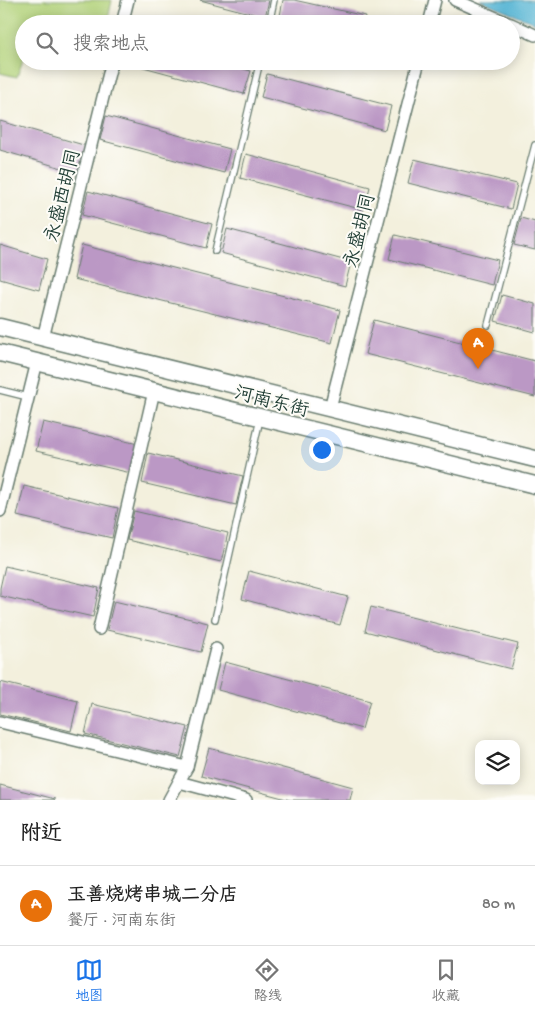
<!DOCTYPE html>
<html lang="zh">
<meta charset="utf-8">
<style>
:root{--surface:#fff;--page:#f6f6f6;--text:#222;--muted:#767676;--line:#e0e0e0;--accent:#1a73e8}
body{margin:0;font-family:"Gochi Hand","LXGW WenKai TC",sans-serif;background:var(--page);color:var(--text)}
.controls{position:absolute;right:15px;bottom:15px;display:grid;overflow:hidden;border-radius:10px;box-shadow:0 2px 12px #0003}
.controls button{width:45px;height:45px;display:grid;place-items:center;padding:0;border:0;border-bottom:1px solid var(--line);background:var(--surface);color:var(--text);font:25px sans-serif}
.you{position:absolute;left:321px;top:449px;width:18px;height:18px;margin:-12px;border:4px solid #fff;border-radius:50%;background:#1a73e8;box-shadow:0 0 0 8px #1a73e833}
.badge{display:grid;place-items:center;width:32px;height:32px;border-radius:50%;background:var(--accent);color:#fff;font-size:16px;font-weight:700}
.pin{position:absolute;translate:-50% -41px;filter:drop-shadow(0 1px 2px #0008)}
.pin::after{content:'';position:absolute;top:26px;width:18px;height:15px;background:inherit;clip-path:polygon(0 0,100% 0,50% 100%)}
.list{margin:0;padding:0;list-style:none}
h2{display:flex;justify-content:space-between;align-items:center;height:65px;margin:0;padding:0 20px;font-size:21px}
h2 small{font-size:16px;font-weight:400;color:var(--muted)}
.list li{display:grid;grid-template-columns:32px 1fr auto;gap:15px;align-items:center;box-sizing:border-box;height:80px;padding:0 20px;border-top:1px solid var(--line)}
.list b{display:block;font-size:19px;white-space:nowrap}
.list p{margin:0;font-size:16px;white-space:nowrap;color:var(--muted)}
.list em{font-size:16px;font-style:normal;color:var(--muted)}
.icon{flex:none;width:28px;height:28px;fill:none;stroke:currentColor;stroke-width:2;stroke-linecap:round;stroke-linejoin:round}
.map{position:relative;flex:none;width:535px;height:800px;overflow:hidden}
.search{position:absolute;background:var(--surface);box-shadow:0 2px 12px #0003;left:15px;right:15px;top:15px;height:55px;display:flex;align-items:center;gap:12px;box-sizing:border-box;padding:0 18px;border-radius:28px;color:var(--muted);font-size:19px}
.sheet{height:145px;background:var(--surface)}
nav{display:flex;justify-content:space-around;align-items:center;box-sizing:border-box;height:70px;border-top:1px solid var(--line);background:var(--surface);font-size:14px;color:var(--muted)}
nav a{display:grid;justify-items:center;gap:2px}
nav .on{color:var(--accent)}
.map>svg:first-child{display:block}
.green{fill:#b1d178;stroke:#688756}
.water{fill:#56b5d4;stroke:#3a7984}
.building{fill:#bb98c5}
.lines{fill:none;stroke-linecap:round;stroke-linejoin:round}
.service-casing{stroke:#697c6f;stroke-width:8}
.minor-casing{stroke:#697c6f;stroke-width:14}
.secondary-casing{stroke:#697c6f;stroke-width:19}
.service{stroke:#fff;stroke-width:5.5}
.minor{stroke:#fff;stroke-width:11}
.secondary{stroke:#fff;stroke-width:16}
.labels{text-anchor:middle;stroke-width:4;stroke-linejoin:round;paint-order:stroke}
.street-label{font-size:19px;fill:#1f3d34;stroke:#fdfcf7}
</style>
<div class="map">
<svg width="535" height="800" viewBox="0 0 535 800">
<rect width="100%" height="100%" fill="#fdfcf7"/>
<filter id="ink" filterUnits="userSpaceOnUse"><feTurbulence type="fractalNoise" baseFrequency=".02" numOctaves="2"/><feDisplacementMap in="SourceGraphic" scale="10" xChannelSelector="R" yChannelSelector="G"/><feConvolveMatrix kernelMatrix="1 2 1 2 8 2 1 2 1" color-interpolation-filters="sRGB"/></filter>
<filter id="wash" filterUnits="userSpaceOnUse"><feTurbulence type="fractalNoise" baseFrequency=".0096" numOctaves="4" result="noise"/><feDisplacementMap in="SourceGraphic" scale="20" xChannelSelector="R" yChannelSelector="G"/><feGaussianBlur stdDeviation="1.12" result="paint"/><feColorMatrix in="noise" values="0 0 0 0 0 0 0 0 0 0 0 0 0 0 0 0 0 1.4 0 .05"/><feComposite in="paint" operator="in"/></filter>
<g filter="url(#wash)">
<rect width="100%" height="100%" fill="#f3f0dd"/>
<path class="green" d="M0 0H112L107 24H24V57L17 77 0 73Z"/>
<path class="water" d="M480 0H535V23Z"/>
<g id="blocks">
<g class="building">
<path d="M200 0H269L265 17Z"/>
<path d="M283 0H294L365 16 363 24H291L279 21Z"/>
<path d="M121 61H215L251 71 244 94Z"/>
<path d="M267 74 391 106 385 130 261 97Z"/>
<path d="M106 116 230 149 224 173 100 140Z"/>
<path d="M0 121 87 146 79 173 0 150Z"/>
<path d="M246 154 370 187 364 210 240 178Z"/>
<path d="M414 159 517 184 511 209 408 183Z"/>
<path d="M88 191 212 224 206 248 82 215Z"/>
<path d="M521 218 535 222V250L514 245Z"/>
<path d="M227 229 351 262 345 286 221 253Z"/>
<path d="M395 235 498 260 492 285 389 259Z"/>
<path d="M0 245 47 259 39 290 0 279Z"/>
<path d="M82 245 340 310 332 343 74 279Z"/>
<path d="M502 295 535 304V332L495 321Z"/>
<path d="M374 320 535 361V397L365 354Z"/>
<path d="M43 422 138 444 131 473 36 451Z"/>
<path d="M148 453 243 476 236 505 142 483Z"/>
<path d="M24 486 118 508 112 538 17 516Z"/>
<path d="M134 511 228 533 221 562 127 540Z"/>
<path d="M5 566 99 588 93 617 0 596V588Z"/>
<path d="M249 571 348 597 340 625 242 599Z"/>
<path d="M114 601 208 623 201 652 107 630Z"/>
<path d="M371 607 518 644 511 669 365 631Z"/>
<path d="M225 662 370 701 362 729 218 690Z"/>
<path d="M0 682 78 701 71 731 0 714Z"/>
<path d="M92 704 188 727 180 757 85 734Z"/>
<path d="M209 748 353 787 350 800H290L201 776Z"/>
<path d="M0 785 55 799V800H0Z"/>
</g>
</g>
</g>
<g filter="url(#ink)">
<use href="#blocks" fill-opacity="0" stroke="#697c6f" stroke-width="1"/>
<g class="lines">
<g class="service-casing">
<g id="service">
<path d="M269 24 274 0"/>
<path d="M215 251 260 61"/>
<path d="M488 325 535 145"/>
<path d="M0 390 28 397"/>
<path d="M215 619 260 419"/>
</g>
</g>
<g class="minor-casing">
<g id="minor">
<path d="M455 0 510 24"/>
<path d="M122 24 128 0"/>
<path d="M429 24 435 0"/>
<path d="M511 24 535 35"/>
<path d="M43 338 112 61"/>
<path d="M330 408 419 61"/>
<path d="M0 511 37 362"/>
<path d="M99 629 154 391"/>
<path d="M0 722 187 767"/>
<path d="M179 782 246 800"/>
<path d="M169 800 187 767 216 649"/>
</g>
</g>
<g class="secondary-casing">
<g id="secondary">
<path d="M0 327 535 459"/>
<path d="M0 353 535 485"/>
</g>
</g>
<use href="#service" class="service"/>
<use href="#minor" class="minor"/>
<use href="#secondary" class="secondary"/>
</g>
</g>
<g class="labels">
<g class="street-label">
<text transform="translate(61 195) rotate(-76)" y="7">永盛西胡同</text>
<text transform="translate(358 230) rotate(-76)" y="7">永盛胡同</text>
<text transform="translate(272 400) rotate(14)" y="7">河南东街</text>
</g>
</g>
</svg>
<div class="controls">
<button><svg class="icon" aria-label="layers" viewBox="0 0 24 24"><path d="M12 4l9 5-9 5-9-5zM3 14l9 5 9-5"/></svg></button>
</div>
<div class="you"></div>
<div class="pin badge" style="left:478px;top:369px;background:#e8710a">A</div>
<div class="search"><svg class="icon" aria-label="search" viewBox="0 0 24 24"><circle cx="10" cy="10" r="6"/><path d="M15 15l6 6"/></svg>搜索地点</div>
</div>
<section class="sheet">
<h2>附近<small></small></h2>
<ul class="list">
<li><span class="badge" style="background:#e8710a">A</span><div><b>玉善烧烤串城二分店</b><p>餐厅 · 河南东街</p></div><em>80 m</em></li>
</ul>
</section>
<nav>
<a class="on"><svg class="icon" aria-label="map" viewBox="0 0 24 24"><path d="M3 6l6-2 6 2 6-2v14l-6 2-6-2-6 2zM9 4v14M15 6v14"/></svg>地图</a>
<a><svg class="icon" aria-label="directions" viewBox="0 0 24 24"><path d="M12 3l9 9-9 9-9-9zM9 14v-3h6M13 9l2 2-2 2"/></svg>路线</a>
<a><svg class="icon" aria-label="saved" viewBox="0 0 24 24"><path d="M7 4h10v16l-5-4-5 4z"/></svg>收藏</a>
</nav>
